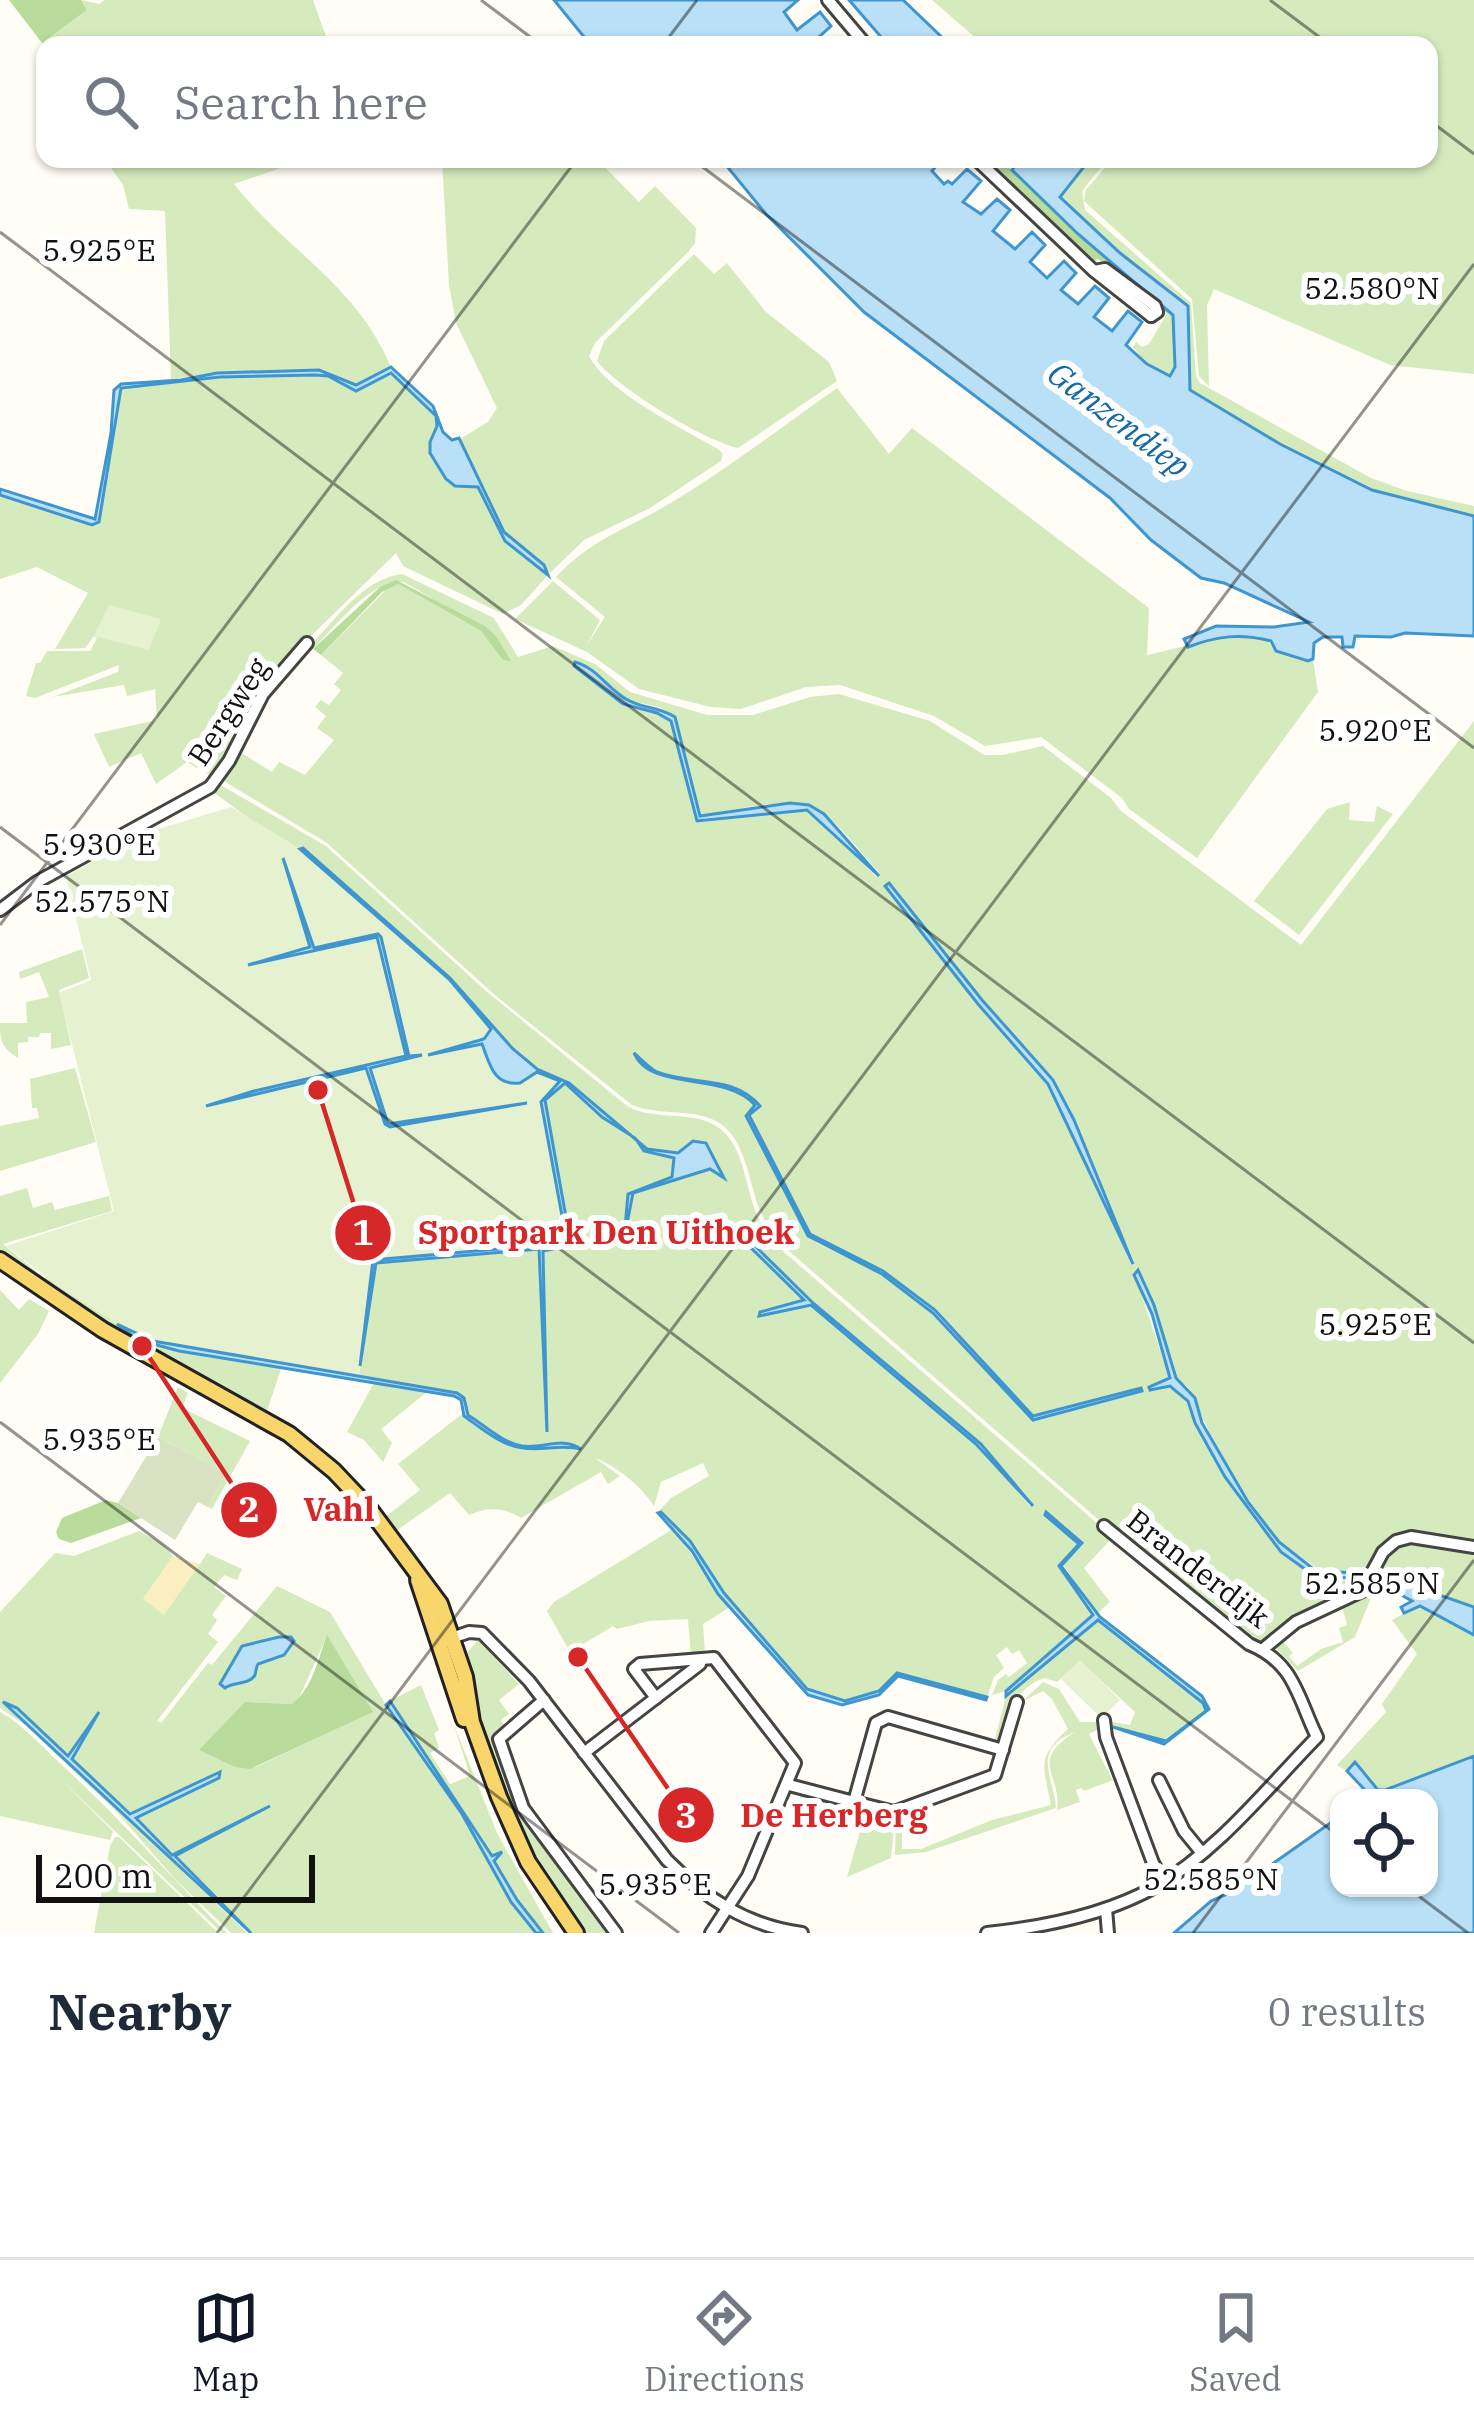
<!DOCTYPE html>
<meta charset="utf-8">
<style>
:root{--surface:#fff;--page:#f2f2f3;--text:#1f2937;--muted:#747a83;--line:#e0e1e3;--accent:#111827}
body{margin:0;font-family:"IBM Plex Serif",serif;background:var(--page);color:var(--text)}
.controls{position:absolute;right:36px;bottom:36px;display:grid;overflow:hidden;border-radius:24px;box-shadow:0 3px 9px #0004}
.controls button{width:108px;height:108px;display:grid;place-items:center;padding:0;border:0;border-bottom:3px solid var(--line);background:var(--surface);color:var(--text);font:60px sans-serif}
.scale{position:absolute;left:36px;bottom:30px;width:279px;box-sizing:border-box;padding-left:12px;border:6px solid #111;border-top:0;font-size:33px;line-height:42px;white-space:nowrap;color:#111;-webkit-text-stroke:9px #fff;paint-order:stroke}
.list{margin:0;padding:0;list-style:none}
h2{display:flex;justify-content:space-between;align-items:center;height:156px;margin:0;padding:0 48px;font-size:51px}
h2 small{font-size:39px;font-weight:400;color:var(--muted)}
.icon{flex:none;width:66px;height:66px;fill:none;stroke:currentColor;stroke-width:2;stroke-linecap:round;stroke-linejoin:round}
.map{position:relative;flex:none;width:1474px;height:1933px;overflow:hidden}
.search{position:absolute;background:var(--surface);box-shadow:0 3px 9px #0004;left:36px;right:36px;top:36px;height:132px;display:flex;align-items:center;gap:30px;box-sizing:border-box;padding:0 42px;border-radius:24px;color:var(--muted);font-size:45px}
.sheet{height:324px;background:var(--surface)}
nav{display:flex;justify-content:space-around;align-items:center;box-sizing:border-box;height:168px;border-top:3px solid var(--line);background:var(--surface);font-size:33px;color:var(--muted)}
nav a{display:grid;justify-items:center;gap:6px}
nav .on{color:var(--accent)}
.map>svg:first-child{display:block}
.green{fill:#d5ebbd;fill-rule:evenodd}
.forest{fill:#b9dc9c}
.sand{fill:#fbeec1}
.cemetery{fill:#d9e3c4}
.pitch{fill:#e6f2cf}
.water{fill:#b9e0f7;stroke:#3f96cf;stroke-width:3}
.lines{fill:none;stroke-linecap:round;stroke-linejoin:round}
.minor-casing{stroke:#444;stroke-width:16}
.major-casing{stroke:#222;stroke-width:20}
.minor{stroke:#fff;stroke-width:10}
.major{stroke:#f9d66b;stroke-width:14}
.ticks{fill:none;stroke:#111;stroke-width:3;stroke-opacity:0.45}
.labels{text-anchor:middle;stroke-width:12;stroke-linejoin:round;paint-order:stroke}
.street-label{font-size:30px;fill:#111;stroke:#fff}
.water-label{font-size:33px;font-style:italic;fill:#1768a6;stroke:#fff}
.ticks-label{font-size:30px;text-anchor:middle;fill:#111;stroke:#fff;stroke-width:12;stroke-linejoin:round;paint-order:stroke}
.leader{fill:none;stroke:#d62828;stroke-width:4.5}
.callout-dot{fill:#d62828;stroke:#fff;stroke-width:4.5}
.mark-label{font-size:36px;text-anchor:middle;font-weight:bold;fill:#fff}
.callout-label{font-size:33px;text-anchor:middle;font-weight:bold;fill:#d62828;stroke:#fff;stroke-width:12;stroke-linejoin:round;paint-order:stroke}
</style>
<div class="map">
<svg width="1474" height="1933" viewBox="0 0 1474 1933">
<rect width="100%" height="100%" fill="#fffdf5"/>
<g class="green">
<path d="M81 0 99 4 105 0H313L329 45 45 47 42 43 87 10Z"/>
<path d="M932 0H1474V374L1390 365 1214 289 1207 305 1209 386 1199 376 1192 299 1084 201 1086 190 1112 159H1429V45H984Z"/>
<path d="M105 159H307L234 184C287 251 356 284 391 367L356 385 319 370 217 373 171 379 165 211 129 209 123 185Z"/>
<path d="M442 159H597L639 202 655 186 696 228 695 243 688 252 595 343 589 356C608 393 682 428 718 449L723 454 721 461 650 508 584 540 550 573 504 532 460 439 488 422 497 408 456 323 449 285Z"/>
<path d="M1090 159H1108L1082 191 1085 210 1191 303 1196 376 1200 383 1371 478 1407 491 1474 506V516L1372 490 1280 444 1189 390 1188 306 1120 253 1059 197Z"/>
<path d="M694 254 714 274 727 263 766 312 829 362 837 381 738 448C703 440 619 389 597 361L604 341Z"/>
<path d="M1169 310 1174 315 1175 367 1170 377 1147 364 1133 347 1136 342 1142 347 1149 344Z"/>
<path d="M390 373 436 416C438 429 431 432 430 444 428 460 445 476 455 486L478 487 505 541 548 575 521 605 503 614 403 566 396 553 271 675 215 778 187 762 156 784 141 753 109 767 94 734 157 720 155 689 127 696 124 685 53 697 118 672 119 665 35 698 26 696 36 663H40L47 651H90L97 638 94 636 85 648 55 649 88 593 37 567 0 579V495L96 525 100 520 121 388 220 377 315 375 328 376 356 391Z"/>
<path d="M837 388 889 454 912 428 1149 608 1147 655C1190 647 1221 631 1266 639L1276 651 1313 659 1318 692 1197 858 1129 809 1122 798 1041 737 985 746 934 716 840 685 806 687 741 709 711 707 639 689 587 652 515 619 553 581 600 620 587 645 605 617 556 577C594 536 636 526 682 496 735 463 785 425 837 388Z"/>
<path d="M402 574 494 618 518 657 553 646 595 664 630 692 707 715H753L810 697 839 694 930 721 984 755H1003L1043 746 1111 798 1121 811 1301 945 1474 721V1545L1402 1536 1361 1589 1267 1640 1249 1641C1231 1622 1186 1594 1178 1579L1115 1533 1107 1519 1100 1521 789 1251C778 1239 768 1228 761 1213 748 1183 747 1138 716 1121 691 1108 659 1116 632 1105L496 996 327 843 222 780 240 752 272 772 279 762 305 775 334 740 317 728 326 716 315 707 321 700 329 705 341 690 334 684 343 673 321 655 390 586 398 584 486 634 496 636 404 582C369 580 336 626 313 649L310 646C335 620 364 578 402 574ZM577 662 630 701 659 707 675 717 700 816C727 812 789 796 812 806 834 816 862 855 879 872L876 877 820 818 807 810 697 821 670 721 657 713 623 704 574 667ZM889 883 982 1000 1053 1080 1134 1261 1131 1264 1048 1083 978 1004 885 886ZM632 1055C640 1060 648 1068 657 1071 690 1085 733 1076 759 1105L748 1114 810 1234 883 1271 935 1310 1033 1416 1141 1388 1140 1393 1033 1421 933 1313 882 1274 817 1243 801 1224 746 1114 755 1105C730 1076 686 1088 655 1073 646 1069 639 1061 632 1055ZM1134 1273 1142 1276 1176 1378 1188 1387 1227 1470 1279 1542 1324 1573 1316 1577 1281 1552 1255 1520 1225 1477 1184 1396 1170 1386H1150L1170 1379Z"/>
<path d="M219 784 326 846 486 991 627 1106C655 1122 694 1109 719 1128 745 1147 745 1188 757 1215 764 1230 774 1241 785 1253L1113 1537 1084 1568 1110 1602 1097 1614 1062 1563 1059 1566 1093 1615 1006 1691 992 1695 998 1680 1006 1674 1009 1677 1027 1663 1019 1650 1012 1654 1007 1647 996 1655 1004 1668 994 1677 987 1697 897 1673 879 1691 845 1701 807 1689 724 1593 690 1541 659 1511 671 1498 709 1476 703 1463 661 1482 654 1506C641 1486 618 1467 595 1458L620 1476 608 1484 601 1472 521 1518C504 1507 487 1507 469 1515L450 1493 397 1530 385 1517 420 1490 398 1464 462 1414 516 1447H581C556 1438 544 1449 521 1446 502 1443 483 1425 468 1415L464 1398 457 1393 129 1336 179 1351 281 1369 266 1414 137 1346 0 1253V1196L27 1188 33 1208 52 1202 55 1210 109 1196 112 1211 3 1244 44 1278 115 1213 120 1198 96 1297 275 838 212 791ZM450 978 512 1049 537 1069 569 1083 647 1149 678 1153 689 1143 713 1162 724 1179 710 1169 633 1193 624 1239 628 1194 672 1177 674 1158 644 1151 635 1138 611 1124 565 1083 545 1100 571 1245 543 1251 548 1431 539 1249 376 1263 361 1368 373 1260ZM748 1239C831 1339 952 1400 1032 1503L1030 1506 976 1444 810 1305 760 1312 804 1300 747 1244Z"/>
<path d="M1350 802 1349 820 1374 822 1377 806 1393 814 1299 935 1254 901 1327 809Z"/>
<path d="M82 949 89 978 59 990 71 1045 51 1049V1033H40L39 1037H28V1042L18 1043V1058C2 1048 0 1041 0 1023H27L26 1002 49 997 39 972 20 979 19 972Z"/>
<path d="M75 1068 96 1142 0 1171V1126L39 1118 37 1108H32L30 1079Z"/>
<path d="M0 1290 19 1310 29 1299 49 1311 38 1334 0 1383Z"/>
<path d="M374 1383 427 1392 381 1429 392 1443 383 1462 364 1440 347 1432Z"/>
<path d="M178 1387 188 1393 182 1408 250 1441 212 1509 208 1507 226 1473 158 1437Z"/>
<path d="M673 1529 730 1607 703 1624 705 1654 691 1655 688 1619 649 1621 617 1629 613 1626 570 1652 547 1611 554 1602Z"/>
<path d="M139 1531 163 1544 173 1556 143 1599 200 1564 207 1553 242 1569 237 1580 224 1575 214 1587 226 1596 212 1615 217 1620 208 1634 218 1642 157 1721 161 1723 208 1663 212 1665 277 1586 330 1612 386 1705 462 1814 511 1902 536 1933H251L136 1819 220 1772 130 1814 72 1759 99 1712 68 1756 17 1708 2 1705 13 1708 247 1933H231L174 1878 116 1811 25 1725 0 1708V1612L55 1553 74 1556ZM327 1636 372 1712 256 1767H235L245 1702 292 1704 298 1700Z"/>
<path d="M1409 1540 1474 1550V1607L1391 1578 1383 1585 1377 1583 1355 1637 1298 1671 1273 1645 1280 1637 1293 1653 1289 1656 1297 1666 1321 1649 1343 1642 1339 1628 1347 1625 1342 1606 1359 1597 1388 1550Z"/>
<path d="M1420 1605 1474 1635V1756L1379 1790 1356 1763 1347 1771 1337 1765 1386 1712 1382 1704 1417 1654 1392 1620Z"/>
<path d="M1096 1620 1198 1697 1206 1711 1162 1741 1108 1726 1107 1721 1130 1725 1135 1712 1080 1661 1057 1682 1044 1678C1016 1688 1008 1714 1000 1740L995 1739 1006 1696Z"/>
<path d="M478 1640 519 1684 499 1700 509 1714 501 1720 505 1726 494 1735 518 1811 609 1933H582L527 1850 483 1741 462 1659Z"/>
<path d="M1043 1682 1059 1689 1080 1722H1100L1103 1727 1089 1734 1112 1779 1119 1778 1084 1791 1081 1788 1076 1790 1080 1802 1057 1810C1062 1774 1028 1762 1075 1732 1030 1749 1054 1777 1056 1808L926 1852 895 1855 896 1823 862 1815 857 1830 814 1819 811 1825 804 1824 802 1831 786 1827 801 1795 896 1820 902 1818V1849H921L992 1820 1051 1805C1044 1767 1035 1759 1068 1729L1052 1699 1043 1691 1023 1701Z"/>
<path d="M421 1685 439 1730 434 1733 439 1748 430 1753 450 1784 470 1776 454 1725 497 1833 553 1933H543L517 1900 494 1860 500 1852 492 1856 389 1701Z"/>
<path d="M0 1712C25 1726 43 1748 64 1767 121 1819 171 1878 227 1933H222L57 1776 113 1831 110 1840 0 1816Z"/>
<path d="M864 1818 894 1825 891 1858 847 1877Z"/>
<path d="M115 1837H119L218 1933H94L110 1846Z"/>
</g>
<g class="forest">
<path d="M9 0H81L87 10 42 43Z"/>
<path d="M980 159H1000L1078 234 1169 310 1167 313 1098 259 1090 263Z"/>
<path d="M396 580 485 626 496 636 511 661 503 660 481 631 398 584 382 592 321 655 313 649 380 587Z"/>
<path d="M106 1500 118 1503 141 1518 71 1543 59 1539 56 1532 62 1518Z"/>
<path d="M327 1635 373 1712 250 1769 235 1767 199 1750 245 1702 292 1704C313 1688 318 1659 327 1635Z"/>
</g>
<path class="sand" d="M173 1556 200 1564 164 1615 143 1599Z"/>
<path class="cemetery" d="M158 1437 226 1473 208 1507 198 1502 175 1540 118 1503Z"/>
<g class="pitch">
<path d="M109 605 161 619 149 650 94 636Z"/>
<path d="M231 807 314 857 337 882 452 981 515 1059 563 1081 543 1102 569 1244 376 1260 372 1264 359 1380 147 1343 59 1287 6 1246 114 1211 59 993 91 980 66 876 149 832Z"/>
<path d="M1080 1660 1120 1700 1101 1718 1061 1679Z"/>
</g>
<g class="water">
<path d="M554 0H798L784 12 797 30 820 12 831 26 810 45H583L577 44 585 38Z"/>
<path d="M849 0H903L950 45H888Z"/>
<path d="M721 159H942L932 171 944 184 948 181 952 184 967 169 981 181 963 202 981 214 997 199 1010 210 993 231 1015 249 1032 232 1045 245 1030 262 1047 278 1064 261 1076 273 1061 290 1078 304 1095 286 1109 298 1094 317 1112 331 1128 311 1142 322 1126 345 1147 364 1170 376 1175 367 1173 315 1078 234 1012 170 1020 159H1090L1060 197 1120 253 1188 306 1190 390 1280 444 1372 490 1474 516V636L1405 633 1391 637 1355 636 1353 647H1343L1342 637H1323L1314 643 1313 659 1308 661 1276 651 1271 641C1240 633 1217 636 1188 647L1184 639 1216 626 1274 627 1309 622 1224 583 1201 578 1151 540 1110 498 864 312 766 214Z"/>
<path d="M391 367 433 406 443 432 452 440 459 438 504 532 544 565 548 575 505 541 478 487 455 486 446 479 430 453V442L437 426 436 416 391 373 356 391 328 376 315 375 220 377 121 388 99 522 92 525 0 495V489L95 519 111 433 114 390 121 384 181 380 217 373 319 370 356 385Z"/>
<path d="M575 662C597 668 607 688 626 699 642 709 659 706 675 717L700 816 790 803 809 805 824 814 879 876 807 810 697 821 671 721 657 713 623 704 574 666Z"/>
<path d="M303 848 450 978 513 1049 537 1069 569 1083 647 1149 678 1153 693 1141 706 1143 724 1178 710 1169 633 1193 624 1239 628 1194 672 1177 674 1158 644 1151 635 1138 602 1117 565 1083 545 1100 571 1245 543 1251 547 1432 539 1249 376 1263 360 1366 373 1260 567 1243 541 1102 560 1081 537 1072 520 1083C493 1086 490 1064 482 1044L428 1055 484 1039 491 1029 449 979 300 849Z"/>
<path d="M283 858 314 948 378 934 381 937 409 1056 422 1055 370 1068 388 1124 527 1103 390 1127 385 1124 366 1068 206 1106 254 1091 406 1056 377 937 248 965 310 947Z"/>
<path d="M889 883 982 1000 1053 1080 1074 1120 1133 1264 1048 1084 978 1004 885 886Z"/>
<path d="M634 1053C641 1059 649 1068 657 1072 691 1086 733 1074 760 1106L749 1115 810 1234 883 1271 935 1310 1033 1416 1141 1388 1142 1391 1033 1420 933 1313 882 1274 808 1236 746 1116 755 1105C725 1071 650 1092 634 1053Z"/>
<path d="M747 1238 813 1303 981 1444 1033 1506 976 1444 811 1305 759 1316 760 1312 804 1300 747 1244Z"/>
<path d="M1138 1270 1154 1305 1176 1378 1195 1398 1202 1423 1248 1502 1279 1542 1316 1571 1358 1573 1357 1578 1316 1577 1281 1552 1225 1477 1195 1423 1188 1401 1170 1386 1150 1390 1149 1387 1170 1378 1152 1314 1134 1275Z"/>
<path d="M117 1324 153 1341 457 1393 464 1398 468 1415C484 1425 503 1443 522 1446 545 1449 561 1436 581 1449 560 1444 543 1451 523 1448 502 1446 481 1428 464 1416L461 1400 454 1396 179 1351 138 1340Z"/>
<path d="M661 1512 690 1541 724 1593 807 1689 845 1701 879 1691 897 1673 987 1697 986 1700 898 1676 879 1695 842 1705 808 1695 718 1594 692 1551 658 1513Z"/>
<path d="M1046 1512 1082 1543 1061 1566 1100 1617 1202 1696 1209 1709 1164 1744 1113 1727 1166 1741 1206 1711 1203 1703 1098 1620 1006 1696V1691L1093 1615 1059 1566 1079 1544 1045 1515Z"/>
<path d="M1391 1578 1474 1607V1635L1420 1606 1404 1613 1401 1607 1412 1601 1383 1585Z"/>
<path d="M279 1637H291L294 1641 284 1655 258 1664C256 1667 256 1671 255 1675 250 1685 232 1682 225 1688L220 1684 242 1646Z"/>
<path d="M390 1701 492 1856 502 1852 494 1861 517 1900 543 1933H536L511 1902 462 1814 386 1705Z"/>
<path d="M3 1702 17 1708 68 1756 99 1712 72 1759 130 1814 220 1772 219 1778 136 1818 172 1855 270 1806 175 1856 251 1933Z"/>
<path d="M1474 1756V1933H1174L1211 1901 1234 1891 1339 1817V1888H1429V1798H1364V1789L1347 1771 1355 1762 1378 1790H1385Z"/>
</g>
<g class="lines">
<g class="minor-casing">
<g id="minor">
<path d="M828 0 866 45"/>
<path d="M976 159 1094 271 1151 316"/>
<path d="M1094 271 1105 269 1155 306 1157 312 1151 316"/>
<path d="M0 910 37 882 210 787 229 761 263 694 307 643"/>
<path d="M446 1640 469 1632 482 1633 529 1681 667 1860C705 1898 747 1926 802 1933"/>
<path d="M1263 1649 1296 1622 1362 1591 1383 1552 1396 1541 1411 1537 1474 1547"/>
<path d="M656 1698 634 1669 640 1664 714 1658 795 1763 748 1876 711 1933"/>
<path d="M544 1700 499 1739 523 1808 616 1933"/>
<path d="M1104 1720 1106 1737 1153 1863 1164 1882"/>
<path d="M584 1753 700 1664"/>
<path d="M1159 1780 1184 1831 1202 1853"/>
<path d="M789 1785 854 1802 876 1723 888 1717 1003 1750"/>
<path d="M854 1802 894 1812 995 1775 1017 1702"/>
<path d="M1106 1909 1108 1933"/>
<path d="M987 1933C1044 1927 1105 1915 1155 1887 1218 1851 1267 1788 1317 1737 1297 1696 1295 1663 1249 1644L1104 1526"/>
</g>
</g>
<g class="major-casing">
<g id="major">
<path d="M0 1260 103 1330 289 1434 334 1471 368 1507 440 1604 465 1677 472 1722 499 1797 528 1862 576 1933"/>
<path d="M418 1580 464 1719"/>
</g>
</g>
<use href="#minor" class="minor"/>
<use href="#major" class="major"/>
</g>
<path class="ticks" d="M481 0 541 45M1270 0 1330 45M663 45 697 0M1429 120 1474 154M692 159 1474 748M0 232 1474 1343M0 827 1339 1836M0 925 577 159M0 1422 679 1933M1408 1888 1468 1933M217 1933 1474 264M1193 1933 1474 1560"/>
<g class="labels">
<g class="street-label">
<text transform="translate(229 712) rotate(-57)" y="10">Bergweg</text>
<text transform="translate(1198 1569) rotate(38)" y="10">Branderdijk</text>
</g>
<g class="water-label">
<text transform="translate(1119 419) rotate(37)" y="12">Ganzendiep</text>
</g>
</g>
<g class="ticks-label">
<text x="99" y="261">5.925°E</text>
<text x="1372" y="299">52.580°N</text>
<text x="1375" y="741">5.920°E</text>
<text x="99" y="855">5.930°E</text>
<text x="102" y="912">52.575°N</text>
<text x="1375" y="1335">5.925°E</text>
<text x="99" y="1450">5.935°E</text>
<text x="1372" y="1594">52.585°N</text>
<text x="1211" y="1890">52.585°N</text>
<text x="655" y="1895">5.935°E</text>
</g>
<path class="leader" d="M318 1090L363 1233M142 1346L249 1510M578 1657L686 1815"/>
<g class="callout-dot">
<circle cx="318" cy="1090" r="12"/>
<circle cx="142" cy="1346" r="12"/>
<circle cx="578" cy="1657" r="12"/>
<circle cx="363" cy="1233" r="30"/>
<circle cx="249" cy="1510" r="30"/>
<circle cx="686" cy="1815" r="30"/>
</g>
<g class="mark-label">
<text x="363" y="1245">1</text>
<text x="249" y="1522">2</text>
<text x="686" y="1828">3</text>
</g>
<g class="callout-label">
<text x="606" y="1244">Sportpark Den Uithoek</text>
<text x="339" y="1521">Vahl</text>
<text x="834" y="1827">De Herberg</text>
</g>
</svg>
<div class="controls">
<button><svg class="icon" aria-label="locate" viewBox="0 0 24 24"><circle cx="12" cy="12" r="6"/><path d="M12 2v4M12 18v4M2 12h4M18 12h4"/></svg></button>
</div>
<div class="scale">200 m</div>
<div class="search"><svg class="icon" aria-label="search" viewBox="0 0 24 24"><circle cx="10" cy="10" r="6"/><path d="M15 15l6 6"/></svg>Search here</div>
</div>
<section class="sheet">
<h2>Nearby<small>0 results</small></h2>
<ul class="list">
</ul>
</section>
<nav>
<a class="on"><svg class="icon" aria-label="map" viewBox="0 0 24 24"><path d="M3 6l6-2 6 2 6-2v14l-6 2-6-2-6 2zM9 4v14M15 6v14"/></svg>Map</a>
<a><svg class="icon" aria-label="directions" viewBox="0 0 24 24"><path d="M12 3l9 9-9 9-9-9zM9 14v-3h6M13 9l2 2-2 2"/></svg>Directions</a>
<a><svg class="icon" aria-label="saved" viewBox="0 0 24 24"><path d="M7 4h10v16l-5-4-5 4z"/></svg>Saved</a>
</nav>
